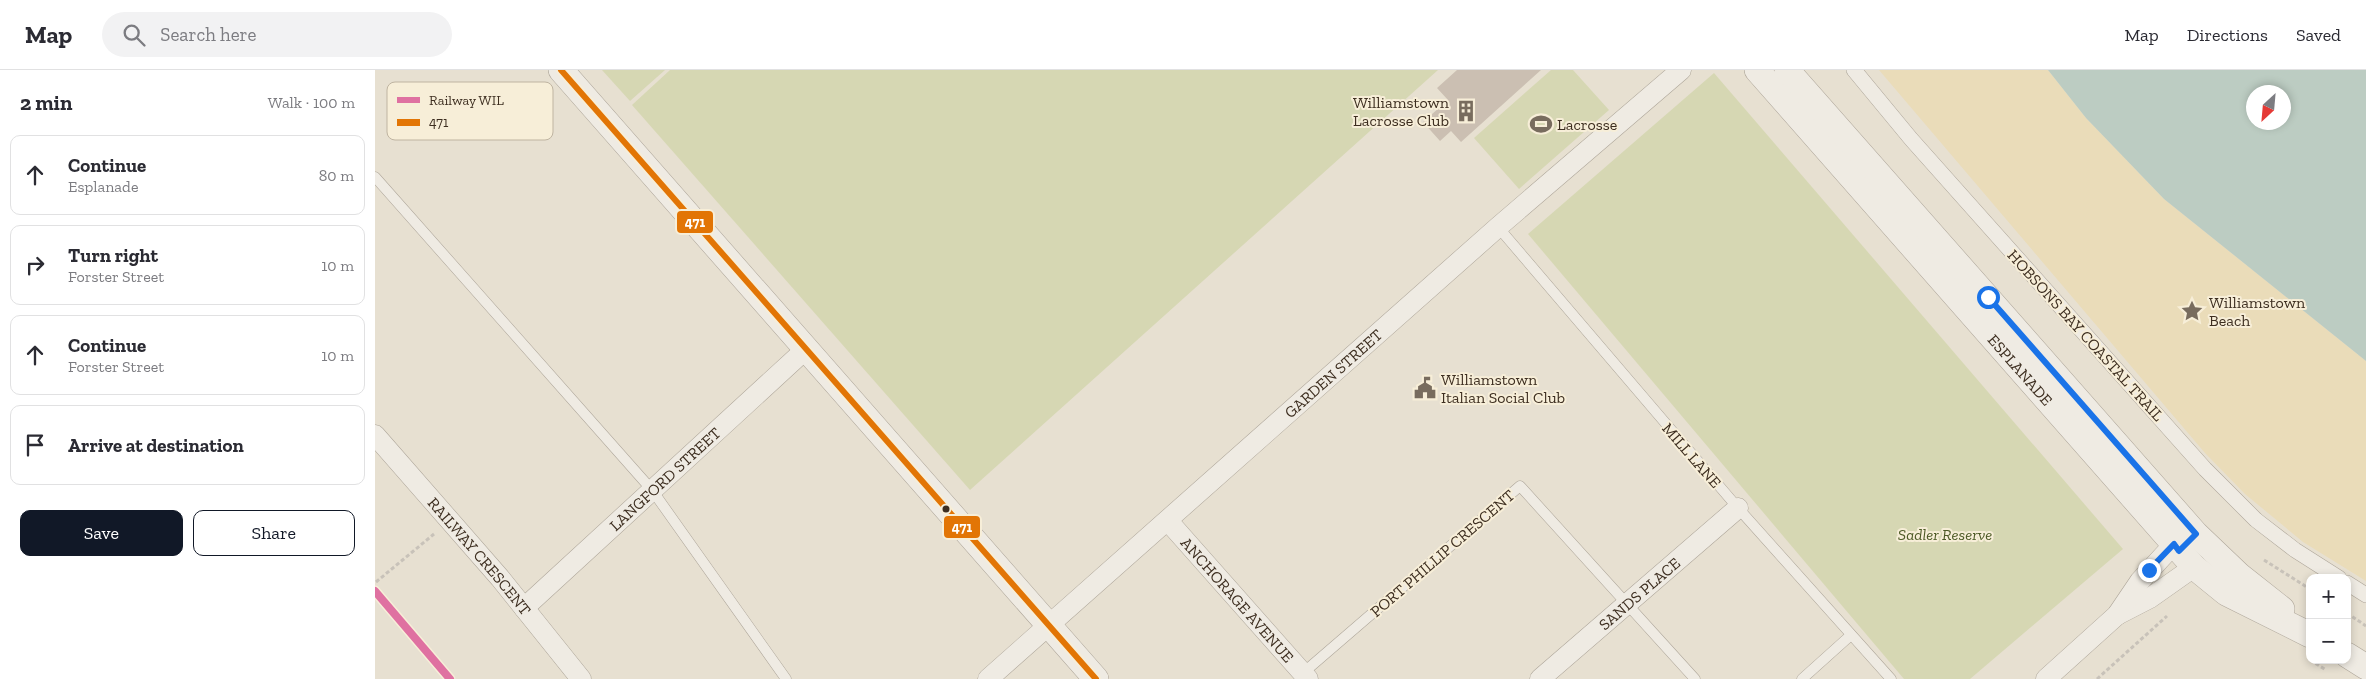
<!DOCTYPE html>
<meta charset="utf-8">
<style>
:root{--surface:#fff;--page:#f2f2f3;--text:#2b2b33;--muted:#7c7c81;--line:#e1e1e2;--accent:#111827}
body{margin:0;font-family:"Zilla Slab",serif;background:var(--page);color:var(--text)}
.controls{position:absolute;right:15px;bottom:15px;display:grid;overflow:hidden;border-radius:10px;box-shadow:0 2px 8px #0003}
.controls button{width:45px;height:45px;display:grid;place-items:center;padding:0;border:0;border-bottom:1px solid var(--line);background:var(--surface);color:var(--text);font:25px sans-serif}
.compass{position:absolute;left:1871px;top:15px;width:45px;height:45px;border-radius:50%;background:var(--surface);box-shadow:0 2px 8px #0003;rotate:206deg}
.stop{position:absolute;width:15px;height:15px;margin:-11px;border:4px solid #1a73e8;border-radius:50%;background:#fff}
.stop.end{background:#1a73e8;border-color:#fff;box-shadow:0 1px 5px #0008}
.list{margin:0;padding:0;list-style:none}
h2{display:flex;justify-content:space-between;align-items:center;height:65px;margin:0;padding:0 20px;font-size:21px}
h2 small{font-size:16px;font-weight:400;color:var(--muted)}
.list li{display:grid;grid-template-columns:32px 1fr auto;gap:15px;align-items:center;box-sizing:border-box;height:80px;margin:0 10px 10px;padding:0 10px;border:1px solid var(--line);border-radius:10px}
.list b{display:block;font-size:19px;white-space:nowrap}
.list p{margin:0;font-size:16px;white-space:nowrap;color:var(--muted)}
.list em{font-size:16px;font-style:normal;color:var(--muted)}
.actions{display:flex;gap:10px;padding:15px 20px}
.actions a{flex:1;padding:11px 0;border:1px solid var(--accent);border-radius:10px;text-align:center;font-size:18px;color:var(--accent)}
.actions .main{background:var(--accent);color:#fff}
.icon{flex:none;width:28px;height:28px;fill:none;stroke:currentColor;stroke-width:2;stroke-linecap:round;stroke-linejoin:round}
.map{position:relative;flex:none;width:1991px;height:609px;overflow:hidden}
header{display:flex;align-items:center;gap:30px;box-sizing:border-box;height:70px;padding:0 25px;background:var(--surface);border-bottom:1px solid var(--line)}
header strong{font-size:24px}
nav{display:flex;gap:28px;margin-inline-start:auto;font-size:18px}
.search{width:350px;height:45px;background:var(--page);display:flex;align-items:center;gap:12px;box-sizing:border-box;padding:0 18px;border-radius:28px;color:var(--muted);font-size:19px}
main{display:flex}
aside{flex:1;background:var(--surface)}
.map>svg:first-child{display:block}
.green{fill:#d6d7b3}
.sand{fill:#eadcb9}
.water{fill:#bcccc2;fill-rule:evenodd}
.building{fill:#cbbfb2}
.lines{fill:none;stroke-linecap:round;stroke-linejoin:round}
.service-casing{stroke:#ada599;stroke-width:11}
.pedestrian-casing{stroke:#ada599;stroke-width:16}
.minor-casing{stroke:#ada599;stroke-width:21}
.tertiary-casing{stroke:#ada599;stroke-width:26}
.path{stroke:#c8c2b9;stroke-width:3;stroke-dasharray:4 2.5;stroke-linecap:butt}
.service{stroke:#efebe3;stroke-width:10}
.pedestrian{stroke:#efebe3;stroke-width:15}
.minor{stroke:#efebe3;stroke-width:20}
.tertiary{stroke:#efebe3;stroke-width:25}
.bus-1-casing{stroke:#f7eed8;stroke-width:10}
.bus-1{stroke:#e27505;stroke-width:6}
.rail-1-casing{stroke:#f7eed8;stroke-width:11}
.rail-1{stroke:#df71a1;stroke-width:8}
.route{stroke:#1a73e8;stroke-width:6}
.bus-dot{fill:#3d2e20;stroke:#f7eed8;stroke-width:2}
.labels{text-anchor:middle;stroke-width:4;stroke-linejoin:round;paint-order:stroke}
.poi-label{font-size:16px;fill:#3d2e20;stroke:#f7eed8;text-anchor:start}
.street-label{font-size:16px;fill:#3d2e20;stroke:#f7eed8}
.park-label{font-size:16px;font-style:italic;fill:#4d5a26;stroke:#f7eed8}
.key{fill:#f7eed8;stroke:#bfb4a1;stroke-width:1}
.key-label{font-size:14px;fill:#3d2e20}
.line-badge{stroke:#f7eed8;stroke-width:2}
.badge-label{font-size:14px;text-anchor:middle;font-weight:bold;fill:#fff}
</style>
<header>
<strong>Map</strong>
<div class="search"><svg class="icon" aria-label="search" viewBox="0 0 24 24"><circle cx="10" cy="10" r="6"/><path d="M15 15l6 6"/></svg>Search here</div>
<nav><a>Map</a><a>Directions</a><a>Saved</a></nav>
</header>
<main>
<aside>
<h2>2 min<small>Walk · 100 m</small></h2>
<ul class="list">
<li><svg class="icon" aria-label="ahead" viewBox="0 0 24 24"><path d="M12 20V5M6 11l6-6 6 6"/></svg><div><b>Continue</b><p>Esplanade</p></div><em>80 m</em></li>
<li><svg class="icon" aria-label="right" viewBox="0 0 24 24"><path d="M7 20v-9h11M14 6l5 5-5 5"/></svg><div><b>Turn right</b><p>Forster Street</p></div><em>10 m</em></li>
<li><svg class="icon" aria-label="ahead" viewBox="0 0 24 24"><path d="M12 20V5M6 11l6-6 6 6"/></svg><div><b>Continue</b><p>Forster Street</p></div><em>10 m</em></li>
<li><svg class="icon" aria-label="arrive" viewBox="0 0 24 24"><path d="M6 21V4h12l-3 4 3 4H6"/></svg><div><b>Arrive at destination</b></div></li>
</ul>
<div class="actions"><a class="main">Save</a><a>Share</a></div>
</aside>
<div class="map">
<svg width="1991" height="609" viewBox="0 0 1991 609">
<rect width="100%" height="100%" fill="#e7e0d1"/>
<g class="green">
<path d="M227 0H290L255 31Z"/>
<path d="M295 0H1063L595 420 257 35Z"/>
<path d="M1176 0H1198L1234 40 1144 119 1099 68Z"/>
<path d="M1339 3 1748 479 1595 609H1529L1153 164Z"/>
</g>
<path class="sand" d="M1504 0H1673L1711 48 1789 129 1991 291V511L1928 472 1870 424 1830 383Z"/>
<path class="water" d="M1673 0H1991V291L1789 129 1711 48ZM1878 22H1908V52H1878Z"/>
<path class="building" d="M1082 0H1166L1086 72 1076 61 1065 71 1048 52 1073 30 1062 18Z"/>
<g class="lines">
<g class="service-casing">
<g id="service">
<path d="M0 107 277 420 411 609"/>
<path d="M1123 157 1363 438 1516 609"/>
<path d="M928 603 1145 416 1320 609"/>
<path d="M1427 609 1476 565"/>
</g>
</g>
<g class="pedestrian-casing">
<g id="pedestrian">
<path d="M1479 0 1536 69 1830 399 1881 450 1920 480 1964 508"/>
<path d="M1972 513 1991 525"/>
</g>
</g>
<g class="minor-casing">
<g id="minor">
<path id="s1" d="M0 365 125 508 206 609"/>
<path id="s2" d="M793 451 933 609"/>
<path id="s3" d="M149 538 431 279"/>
<path d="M1742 545 1775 528 1819 497"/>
<path id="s4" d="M613 609 1123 157 1306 0"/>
<path id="s5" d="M1165 609 1363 438"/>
<path d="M1671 609 1742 545 1765 511 1799 474"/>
</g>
</g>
<g class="tertiary-casing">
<g id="tertiary">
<path d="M186 0 721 609"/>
<path id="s6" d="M1382 0 1819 497 1851 523 1935 565"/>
<path d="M1412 0 1821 464 1864 505 1907 539"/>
<path d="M1972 585 1991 597"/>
</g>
</g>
<g class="path">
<path d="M1889 490 1935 519"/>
<path d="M1 512 59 464"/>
<path d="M1972 543 1991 556"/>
<path d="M1935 590 1951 600"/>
<path d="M1722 609 1792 546"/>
</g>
<use href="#service" class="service"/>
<use href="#pedestrian" class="pedestrian"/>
<use href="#minor" class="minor"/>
<use href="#tertiary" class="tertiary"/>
<g class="bus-1-casing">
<path id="bus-1" d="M186 0 721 609"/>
</g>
<use href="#bus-1" class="bus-1"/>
<g class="rail-1-casing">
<path id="rail-1" d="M0 521 75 609"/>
</g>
<use href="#rail-1" class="rail-1"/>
</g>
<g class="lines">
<path class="route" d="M1613 227 1821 464 1804 481 1799 474 1774 500"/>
</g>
<defs>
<g id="building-bare" transform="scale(1.725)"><path d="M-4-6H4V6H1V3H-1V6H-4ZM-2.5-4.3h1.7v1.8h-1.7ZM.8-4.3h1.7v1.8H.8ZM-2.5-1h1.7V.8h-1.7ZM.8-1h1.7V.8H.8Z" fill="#786c5e" stroke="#f7eed8" stroke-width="2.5" paint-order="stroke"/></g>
<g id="stadium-bare" transform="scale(1.725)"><path d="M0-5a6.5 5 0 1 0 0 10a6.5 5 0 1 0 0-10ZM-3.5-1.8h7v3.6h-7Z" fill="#786c5e" stroke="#f7eed8" stroke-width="2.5" paint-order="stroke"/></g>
<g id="sight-bare" transform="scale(1.725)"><path d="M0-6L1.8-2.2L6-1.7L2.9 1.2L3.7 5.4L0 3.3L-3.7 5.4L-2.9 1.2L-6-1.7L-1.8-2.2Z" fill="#786c5e" stroke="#f7eed8" stroke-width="2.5" paint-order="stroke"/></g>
<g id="civic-bare" transform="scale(1.725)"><path d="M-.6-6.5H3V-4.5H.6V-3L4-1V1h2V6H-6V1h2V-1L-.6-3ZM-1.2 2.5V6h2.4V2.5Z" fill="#786c5e" stroke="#f7eed8" stroke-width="2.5" paint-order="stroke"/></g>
</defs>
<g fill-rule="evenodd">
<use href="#building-bare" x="1091" y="41"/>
<use href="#stadium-bare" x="1166" y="54"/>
<use href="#sight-bare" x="1817" y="241"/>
<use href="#civic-bare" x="1050" y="318"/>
</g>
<circle class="bus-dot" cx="571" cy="439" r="4.5"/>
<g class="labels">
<g class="poi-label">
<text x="1074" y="38" text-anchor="end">Williamstown<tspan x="1074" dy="18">Lacrosse Club</tspan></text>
<text x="1182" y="60">Lacrosse</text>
<text x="1834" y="238">Williamstown<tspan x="1834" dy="18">Beach</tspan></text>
<text x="1066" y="315">Williamstown<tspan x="1066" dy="18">Italian Social Club</tspan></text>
</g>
<g class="street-label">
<text transform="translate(1711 265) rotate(48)" y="6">HOBSONS BAY COASTAL TRAIL</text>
<text dy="6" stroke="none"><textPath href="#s6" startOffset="399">ESPLANADE</textPath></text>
<text dy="6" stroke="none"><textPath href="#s4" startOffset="461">GARDEN STREET</textPath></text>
<text transform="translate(1317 385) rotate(49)" y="6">MILL LANE</text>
<text dy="6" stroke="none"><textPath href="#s3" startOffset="191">LANGFORD STREET</textPath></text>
<text transform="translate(1067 483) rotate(-41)" y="6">PORT PHILLIP CRESCENT</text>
<text dy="6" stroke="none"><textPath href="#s1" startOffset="160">RAILWAY CRESCENT</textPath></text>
<text dy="6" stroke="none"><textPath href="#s5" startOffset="131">SANDS PLACE</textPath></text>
<text dy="6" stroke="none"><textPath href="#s2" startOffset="105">ANCHORAGE AVENUE</textPath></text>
</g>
<g class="park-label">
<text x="1570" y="470">Sadler Reserve</text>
</g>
</g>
<rect x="12" y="12" width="166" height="58" rx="8" class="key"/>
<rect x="22" y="27" width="23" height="6" fill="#df71a1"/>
<rect x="22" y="49" width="23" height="7" fill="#e27505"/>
<g class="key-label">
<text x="54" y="35">Railway WIL</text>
<text x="54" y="57">471</text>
</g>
<g class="line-badge">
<rect x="301" y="140" width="38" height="24" rx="5" fill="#e27505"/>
<rect x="568" y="445" width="38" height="24" rx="5" fill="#e27505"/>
</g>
<g class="badge-label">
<text x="320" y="157">471</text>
<text x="587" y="462">471</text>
</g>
</svg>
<div class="controls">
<button>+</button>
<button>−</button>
</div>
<svg class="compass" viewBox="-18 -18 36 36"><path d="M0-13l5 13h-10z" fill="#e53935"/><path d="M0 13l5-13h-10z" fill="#7c7c81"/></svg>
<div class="stop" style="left:1613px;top:227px"></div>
<div class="stop end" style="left:1774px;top:500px"></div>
</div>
</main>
